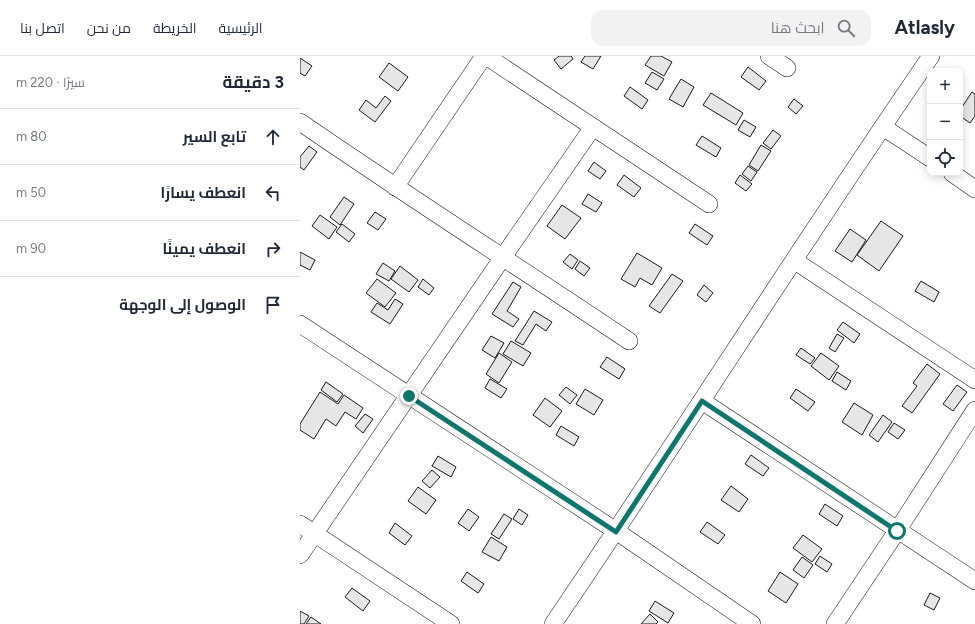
<!DOCTYPE html>
<html lang="ar">
<meta charset="utf-8">
<style>
:root{--surface:#fff;--page:#f2f2f3;--text:#1f2937;--muted:#747a83;--line:#e0e1e3}
body{margin:0;font-family:Figtree,Cairo,sans-serif;background:var(--page);color:var(--text);direction:rtl}
.controls{position:absolute;right:12px;top:12px;display:grid;overflow:hidden;border-radius:8px;box-shadow:0 2px 10px #0003}
.controls button{width:36px;height:36px;display:grid;place-items:center;padding:0;border:0;border-bottom:1px solid var(--line);background:var(--surface);color:var(--text);font:20px sans-serif}
.stop{position:absolute;width:12px;height:12px;margin:-9px;border:3px solid #0f766e;border-radius:50%;background:#fff}
.stop.end{background:#0f766e;border-color:#fff;box-shadow:0 1px 4px #0008}
.list{margin:0;padding:0;list-style:none}
h2{display:flex;justify-content:space-between;align-items:center;height:52px;margin:0;padding:0 16px;font-size:17px}
h2 small{font-size:13px;font-weight:400;color:var(--muted)}
.list li{display:grid;grid-template-columns:26px 1fr auto;gap:12px;align-items:center;box-sizing:border-box;height:56px;padding:0 16px;border-top:1px solid var(--line)}
.list b{display:block;font-size:15px;white-space:nowrap}
.list em{font-size:13px;font-style:normal;color:var(--muted)}
.icon{flex:none;width:22px;height:22px;fill:none;stroke:currentColor;stroke-width:2;stroke-linecap:round;stroke-linejoin:round}
.map{position:relative;flex:none;width:675px;height:568px;overflow:hidden;direction:ltr}
header{display:flex;align-items:center;gap:24px;box-sizing:border-box;height:56px;padding:0 20px;background:var(--surface);border-bottom:1px solid var(--line)}
header strong{font-size:19px}
nav{display:flex;gap:22px;margin-inline-start:auto;font-size:14px}
.search{width:280px;height:36px;background:var(--page);display:flex;align-items:center;gap:10px;box-sizing:border-box;padding:0 14px;border-radius:12px;color:var(--muted);font-size:15px}
main{display:flex}
aside{flex:1;background:var(--surface)}
.map>svg:first-child{display:block}
.building{fill:#e6e6e6;stroke:#1a1a1a}
.lines{fill:none;stroke-linecap:round;stroke-linejoin:round}
.street-casing{stroke:#1a1a1a;stroke-width:18}
.street{stroke:#fff;stroke-width:17}
.route{stroke:#0f766e;stroke-width:5}
</style>
<header>
<strong>Atlasly</strong>
<div class="search"><svg class="icon" aria-label="search" viewBox="0 0 24 24"><circle cx="10" cy="10" r="6"/><path d="M15 15l6 6"/></svg>ابحث هنا</div>
<nav><a>الرئيسية</a><a>الخريطة</a><a>من نحن</a><a>اتصل بنا</a></nav>
</header>
<main>
<div class="map">
<svg width="675" height="568" viewBox="0 0 675 568">
<rect width="100%" height="100%" fill="#fff"/>
<g class="building">
<path d="M259 0H271L273 3 261 13 254 4Z"/>
<path d="M285 0H301L293 13 281 6Z"/>
<path d="M351 0H361L372 6 364 20 345 9Z"/>
<path d="M0 2 12 10 5 20 0 17Z"/>
<path d="M89 7 108 21 98 35 79 21Z"/>
<path d="M448 11 466 25 459 34 441 21Z"/>
<path d="M352 16 364 23 357 34 345 27Z"/>
<path d="M381 23 394 31 383 51 369 43Z"/>
<path d="M330 31 348 44 342 53 324 40Z"/>
<path d="M672 36 675 38V60L670 67 660 60V54Z"/>
<path d="M411 37 443 57 436 69 403 49Z"/>
<path d="M85 40 91 45 75 66 59 54 66 44 76 52Z"/>
<path d="M494 43 503 50 496 58 488 51Z"/>
<path d="M444 64 456 71 450 81 438 74Z"/>
<path d="M473 74 481 80 471 93 463 87Z"/>
<path d="M402 80 421 92 416 101 396 89Z"/>
<path d="M461 89 471 95 458 115 449 109Z"/>
<path d="M9 90 17 96 4 114 0 111V101Z"/>
<path d="M294 106 306 115 300 123 288 115Z"/>
<path d="M448 110 457 116 451 125 442 118Z"/>
<path d="M324 119 341 132 334 141 317 129Z"/>
<path d="M440 119 452 128 446 135 435 127Z"/>
<path d="M288 138 302 147 296 156 282 148Z"/>
<path d="M44 141 54 148 40 169 30 161Z"/>
<path d="M262 149 281 162 265 183 247 170Z"/>
<path d="M75 156 86 163 78 174 67 167Z"/>
<path d="M20 159 37 171 29 183 12 170Z"/>
<path d="M581 165 603 180 579 215 557 199Z"/>
<path d="M42 168 55 178 49 186 36 176Z"/>
<path d="M395 168 413 180 407 189 389 177Z"/>
<path d="M550 173 566 184 552 206 535 195Z"/>
<path d="M0 196 15 204 10 214 0 209Z"/>
<path d="M337 197 362 212 352 229 340 222 335 231 321 223Z"/>
<path d="M270 198 278 204 272 213 263 206Z"/>
<path d="M280 205 290 212 284 220 275 213Z"/>
<path d="M83 207 95 215 89 225 76 218Z"/>
<path d="M100 210 118 224 109 236 91 223Z"/>
<path d="M372 218 383 225 360 257 349 250Z"/>
<path d="M77 223 96 237 85 251 66 237Z"/>
<path d="M123 223 134 232 129 239 118 231Z"/>
<path d="M621 225 639 236 634 246 615 235Z"/>
<path d="M213 226 221 231 207 255 219 263 213 271 192 258Z"/>
<path d="M404 229 413 237 406 246 397 239Z"/>
<path d="M95 243 103 248 90 268 71 256 77 247 88 254Z"/>
<path d="M234 255 252 266 246 275 236 268 223 289 215 285Z"/>
<path d="M543 266 560 278 554 287 537 274Z"/>
<path d="M537 278 544 282 535 296 529 292Z"/>
<path d="M191 280 204 287 195 302 182 294Z"/>
<path d="M211 285 231 297 223 310 203 298Z"/>
<path d="M501 292 515 302 510 308 496 299Z"/>
<path d="M199 297 212 306 199 327 186 318Z"/>
<path d="M521 297 539 310 529 324 511 310Z"/>
<path d="M307 301 325 313 319 323 300 311Z"/>
<path d="M627 308 640 318 612 357 602 350 617 330 613 327Z"/>
<path d="M537 316 551 325 546 334 532 325Z"/>
<path d="M190 323 207 333 201 342 185 332Z"/>
<path d="M26 326 43 338 37 346 21 334Z"/>
<path d="M657 329 667 336 653 355 643 348Z"/>
<path d="M266 331 277 339 270 348 259 339Z"/>
<path d="M285 333 303 344 294 359 276 348Z"/>
<path d="M496 333 515 346 508 355 490 342Z"/>
<path d="M20 336 38 348 44 339 63 352 56 363 45 356 36 370 26 363 14 383 0 374V368Z"/>
<path d="M245 342 262 355 250 371 233 359Z"/>
<path d="M554 347 573 359 562 379 542 366Z"/>
<path d="M65 358 73 363 63 377 55 370Z"/>
<path d="M583 359 592 366 578 386 569 379Z"/>
<path d="M594 367 605 374 598 383 588 376Z"/>
<path d="M261 370 279 381 274 390 256 379Z"/>
<path d="M451 399 469 412 463 420 445 408Z"/>
<path d="M138 400 156 411 151 421 132 410Z"/>
<path d="M132 414 140 421 130 432 122 425Z"/>
<path d="M431 430 448 443 439 456 421 444Z"/>
<path d="M118 431 136 444 126 458 108 445Z"/>
<path d="M525 448 543 460 537 470 519 458Z"/>
<path d="M168 453 179 461 169 475 158 467Z"/>
<path d="M219 453 228 459 222 469 213 463Z"/>
<path d="M204 458 212 463 199 483 191 478Z"/>
<path d="M407 466 425 479 418 488 400 476Z"/>
<path d="M95 467 112 480 105 489 89 477Z"/>
<path d="M503 479 522 493 512 506 493 492Z"/>
<path d="M191 481 207 491 199 505 182 496Z"/>
<path d="M520 500 532 508 527 516 515 508Z"/>
<path d="M502 501 513 509 504 522 493 514Z"/>
<path d="M167 516 184 528 178 537 161 525Z"/>
<path d="M480 516 498 528 486 547 468 535Z"/>
<path d="M52 532 70 545 63 555 45 541Z"/>
<path d="M630 537 640 542 634 554 624 549Z"/>
<path d="M355 545 374 557 368 567 349 555Z"/>
<path d="M0 555 9 560 4 568H0Z"/>
<path d="M350 558 358 566 356 568H341Z"/>
<path d="M11 561 21 568H6Z"/>
</g>
<g class="lines">
<g class="street-casing">
<g id="street">
<path d="M186 0 409 148"/>
<path d="M469 0 487 12"/>
<path d="M0 66C109 141 220 212 329 285"/>
<path d="M583 71 630 102"/>
<path d="M652 117 675 133"/>
<path d="M95 131 184 0"/>
<path d="M495 205 675 324"/>
<path d="M0 268 316 475 452 568"/>
<path d="M402 345 675 525"/>
<path d="M0 468 151 568"/>
<path d="M0 499 203 201 293 71"/>
<path d="M253 568C381 380 502 187 631 0"/>
<path d="M535 568 597 475 675 354"/>
</g>
</g>
<use href="#street" class="street"/>
</g>
<g class="lines">
<path class="route" d="M109 340 316 476 402 345 597 475"/>
</g>
</svg>
<div class="controls">
<button>+</button>
<button>−</button>
<button><svg class="icon" aria-label="locate" viewBox="0 0 24 24"><circle cx="12" cy="12" r="6"/><path d="M12 2v4M12 18v4M2 12h4M18 12h4"/></svg></button>
</div>
<div class="stop" style="left:597px;top:475px"></div>
<div class="stop end" style="left:109px;top:340px"></div>
</div>
<aside>
<h2>3 دقيقة<small>سيرًا · 220 m</small></h2>
<ul class="list">
<li><svg class="icon" aria-label="ahead" viewBox="0 0 24 24"><path d="M12 20V5M6 11l6-6 6 6"/></svg><div><b>تابع السير</b></div><em>80 m</em></li>
<li><svg class="icon" aria-label="left" viewBox="0 0 24 24"><path d="M17 20v-9H6M10 6l-5 5 5 5"/></svg><div><b>انعطف يسارًا</b></div><em>50 m</em></li>
<li><svg class="icon" aria-label="right" viewBox="0 0 24 24"><path d="M7 20v-9h11M14 6l5 5-5 5"/></svg><div><b>انعطف يمينًا</b></div><em>90 m</em></li>
<li><svg class="icon" aria-label="arrive" viewBox="0 0 24 24"><path d="M6 21V4h12l-3 4 3 4H6"/></svg><div><b>الوصول إلى الوجهة</b></div></li>
</ul>
</aside>
</main>
